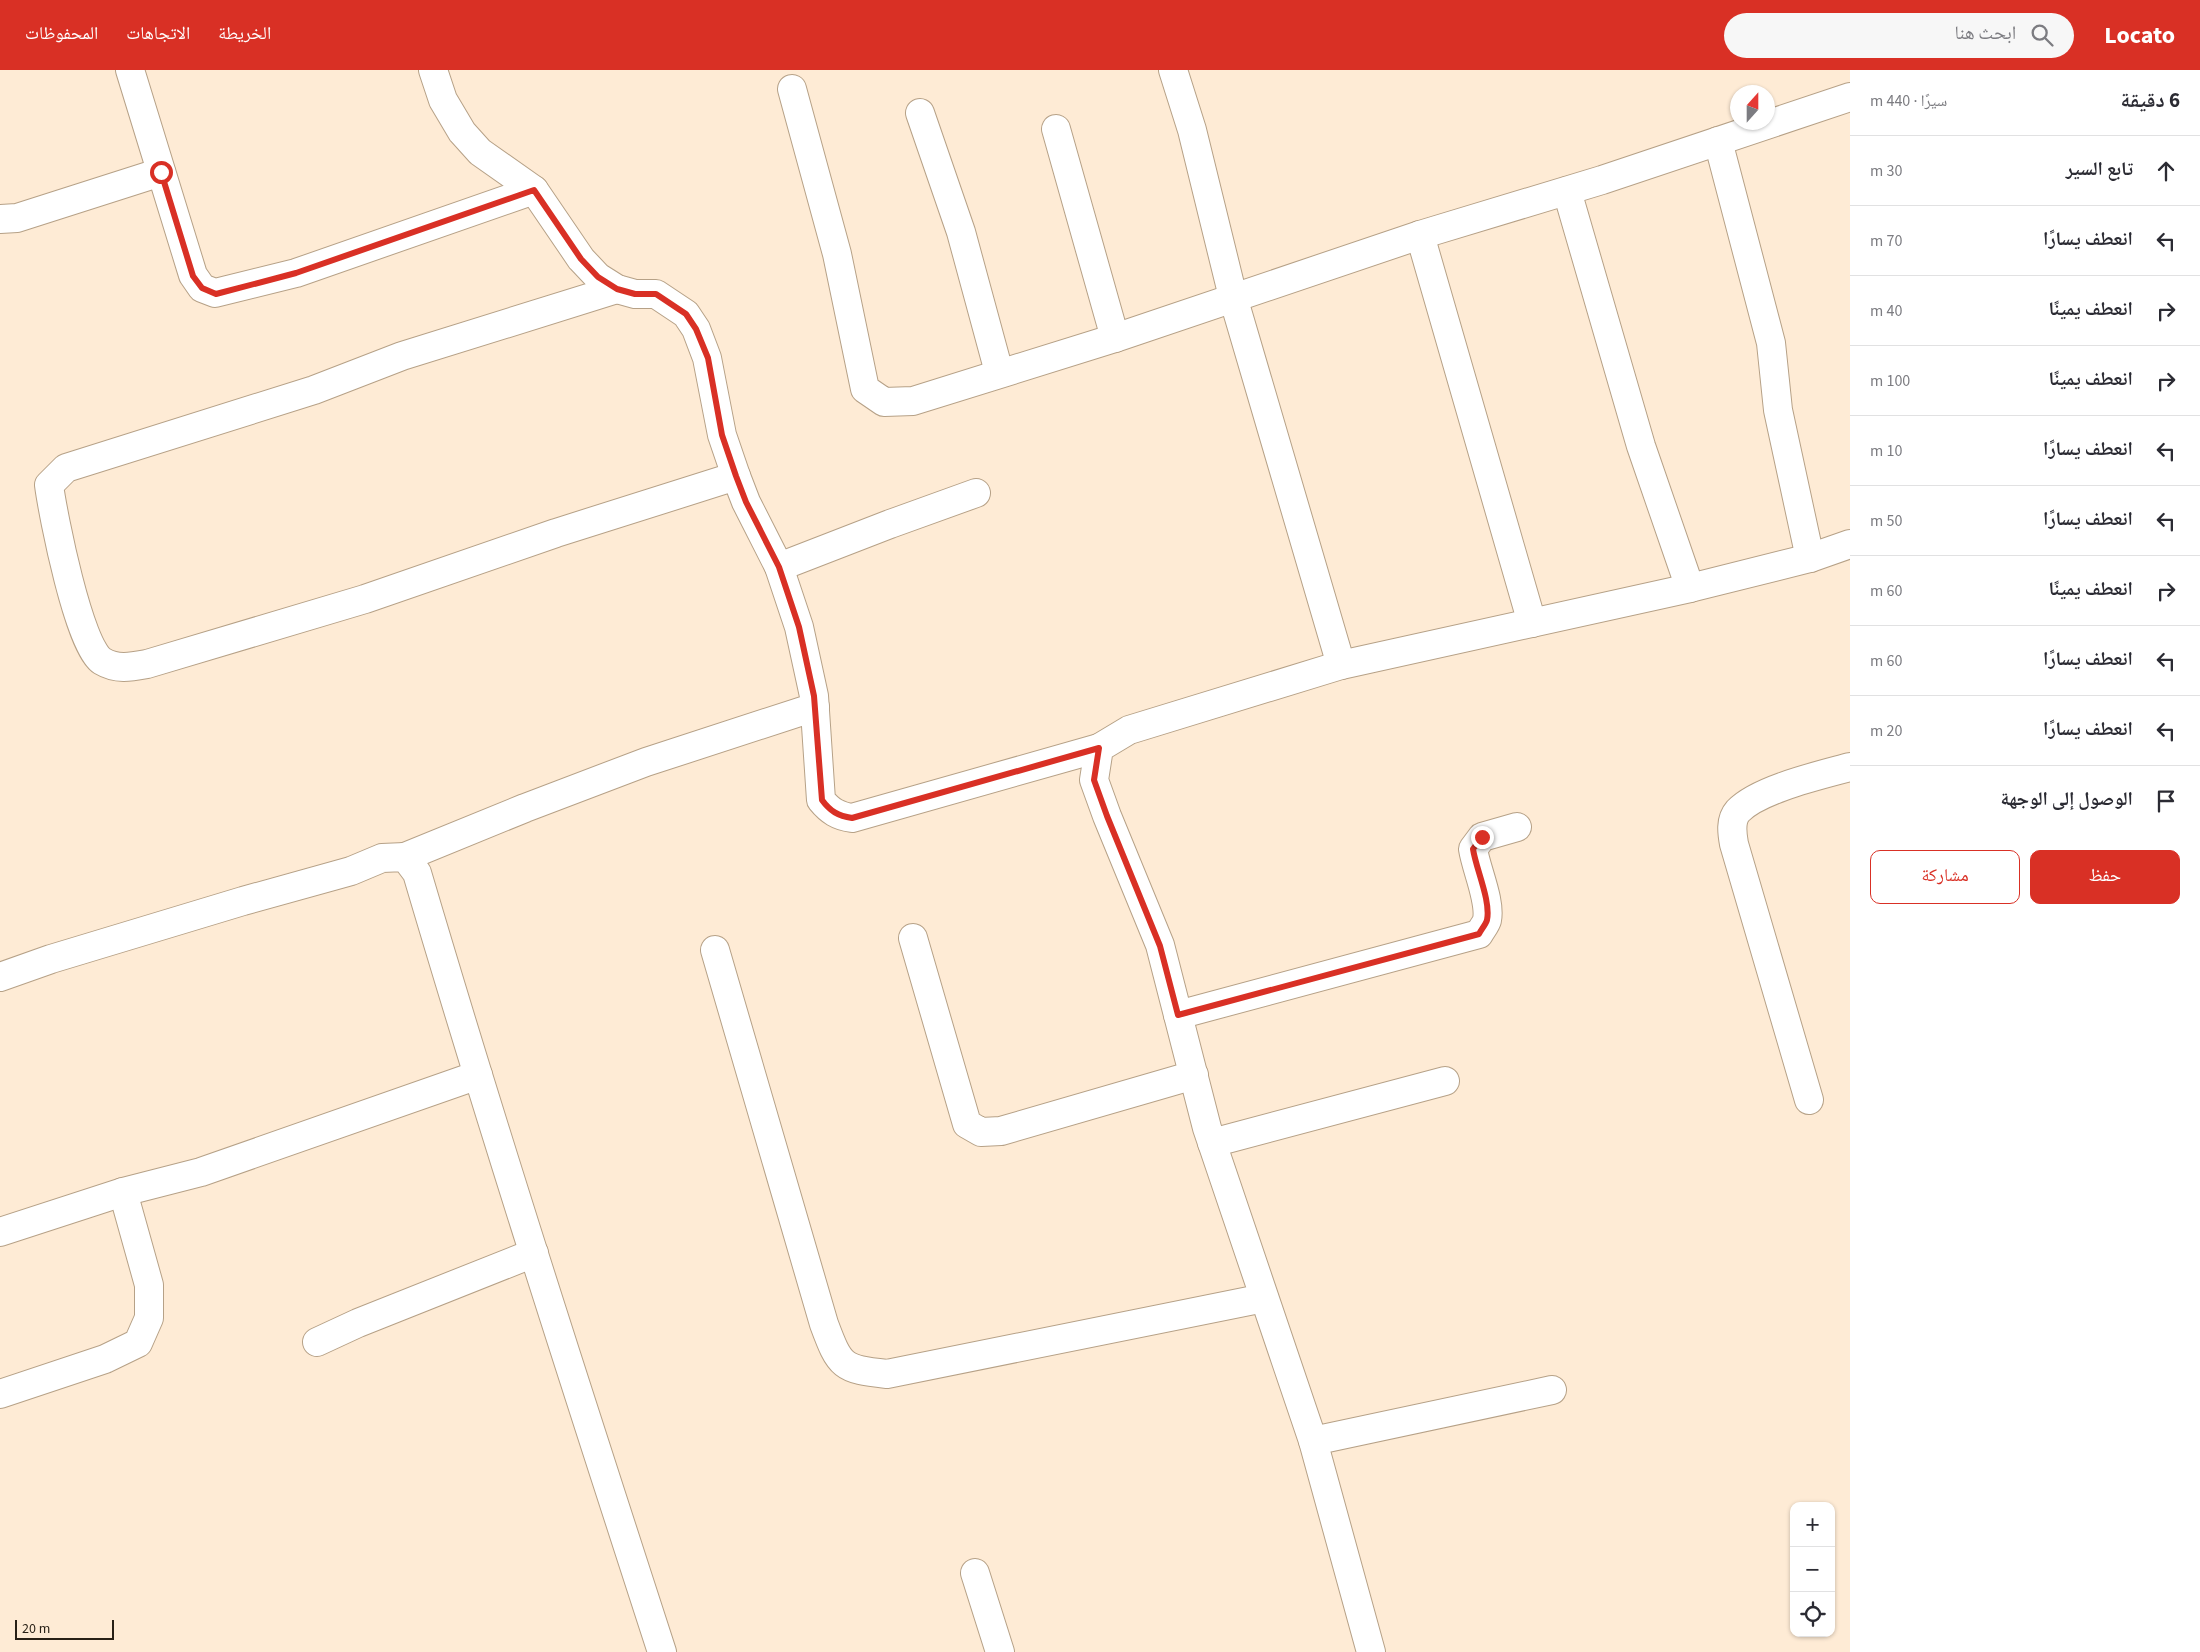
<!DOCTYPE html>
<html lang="ar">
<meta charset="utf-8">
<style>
:root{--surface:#fff;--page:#f7f7f7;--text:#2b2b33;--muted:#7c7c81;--line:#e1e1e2;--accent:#d93025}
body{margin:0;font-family:"Source Sans 3","Noto Naskh Arabic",sans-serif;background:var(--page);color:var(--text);direction:rtl}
.controls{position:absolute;right:15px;bottom:15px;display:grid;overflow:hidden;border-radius:10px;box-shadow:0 1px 4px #0004}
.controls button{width:45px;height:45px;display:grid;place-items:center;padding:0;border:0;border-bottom:1px solid var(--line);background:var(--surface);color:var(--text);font:25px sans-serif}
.compass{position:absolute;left:1730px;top:15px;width:45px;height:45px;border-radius:50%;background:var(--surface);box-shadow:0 1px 4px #0004;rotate:21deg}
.scale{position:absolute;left:15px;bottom:12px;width:99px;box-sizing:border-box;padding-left:5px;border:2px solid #282016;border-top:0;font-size:14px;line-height:18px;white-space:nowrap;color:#282016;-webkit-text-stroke:4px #feebd5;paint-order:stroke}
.stop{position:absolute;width:15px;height:15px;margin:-11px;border:4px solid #d93025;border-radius:50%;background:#fff}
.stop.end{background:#d93025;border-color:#fff;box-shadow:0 1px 5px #0008}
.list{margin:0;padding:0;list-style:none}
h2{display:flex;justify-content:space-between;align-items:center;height:65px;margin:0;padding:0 20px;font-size:21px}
h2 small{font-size:16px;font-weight:400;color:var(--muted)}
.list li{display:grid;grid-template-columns:32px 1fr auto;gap:15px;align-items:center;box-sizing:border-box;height:70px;padding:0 20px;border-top:1px solid var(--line)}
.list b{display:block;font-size:19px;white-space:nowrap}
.list em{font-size:16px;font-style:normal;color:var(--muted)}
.actions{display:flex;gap:10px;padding:15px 20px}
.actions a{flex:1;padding:11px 0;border:1px solid var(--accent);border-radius:10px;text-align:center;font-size:18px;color:var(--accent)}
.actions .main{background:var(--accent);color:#fff}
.icon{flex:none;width:28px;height:28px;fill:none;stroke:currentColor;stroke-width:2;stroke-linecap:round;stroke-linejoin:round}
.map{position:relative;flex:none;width:1850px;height:1582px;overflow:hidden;direction:ltr}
header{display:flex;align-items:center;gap:30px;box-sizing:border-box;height:70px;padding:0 25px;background:var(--accent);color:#fff}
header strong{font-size:24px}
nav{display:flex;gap:28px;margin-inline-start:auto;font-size:18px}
.search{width:350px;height:45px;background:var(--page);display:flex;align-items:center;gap:12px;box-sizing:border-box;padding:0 18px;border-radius:28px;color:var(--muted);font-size:19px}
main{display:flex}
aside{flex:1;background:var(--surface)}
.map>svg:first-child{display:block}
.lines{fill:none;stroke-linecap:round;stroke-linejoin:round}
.street-casing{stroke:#b6a187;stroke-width:30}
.street{stroke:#fff;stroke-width:28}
.route{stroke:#d93025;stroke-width:6}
</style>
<header>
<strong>Locato</strong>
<div class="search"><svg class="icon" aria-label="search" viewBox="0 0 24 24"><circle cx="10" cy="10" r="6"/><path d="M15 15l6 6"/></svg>ابحث هنا</div>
<nav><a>الخريطة</a><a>الاتجاهات</a><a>المحفوظات</a></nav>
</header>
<main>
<aside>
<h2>6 دقيقة<small>سيرًا · 440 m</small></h2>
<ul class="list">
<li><svg class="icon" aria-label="ahead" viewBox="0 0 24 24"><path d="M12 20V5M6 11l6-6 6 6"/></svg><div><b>تابع السير</b></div><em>30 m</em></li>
<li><svg class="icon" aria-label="left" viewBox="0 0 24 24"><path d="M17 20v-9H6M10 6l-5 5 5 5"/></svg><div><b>انعطف يسارًا</b></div><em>70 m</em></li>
<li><svg class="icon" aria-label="right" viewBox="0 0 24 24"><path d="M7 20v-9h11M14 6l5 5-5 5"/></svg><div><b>انعطف يمينًا</b></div><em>40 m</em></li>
<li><svg class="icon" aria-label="right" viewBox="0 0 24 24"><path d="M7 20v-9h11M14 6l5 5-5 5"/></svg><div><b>انعطف يمينًا</b></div><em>100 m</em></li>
<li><svg class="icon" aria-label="left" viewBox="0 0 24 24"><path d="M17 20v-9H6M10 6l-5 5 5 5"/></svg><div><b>انعطف يسارًا</b></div><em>10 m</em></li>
<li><svg class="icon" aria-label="left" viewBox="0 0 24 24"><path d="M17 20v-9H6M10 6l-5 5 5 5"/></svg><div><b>انعطف يسارًا</b></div><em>50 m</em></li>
<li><svg class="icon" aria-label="right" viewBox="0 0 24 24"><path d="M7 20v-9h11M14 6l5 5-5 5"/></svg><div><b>انعطف يمينًا</b></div><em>60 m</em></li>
<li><svg class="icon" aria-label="left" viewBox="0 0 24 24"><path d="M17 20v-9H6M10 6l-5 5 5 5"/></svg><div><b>انعطف يسارًا</b></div><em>60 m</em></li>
<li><svg class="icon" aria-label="left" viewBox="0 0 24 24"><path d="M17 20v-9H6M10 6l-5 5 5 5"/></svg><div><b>انعطف يسارًا</b></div><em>20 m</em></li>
<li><svg class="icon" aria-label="arrive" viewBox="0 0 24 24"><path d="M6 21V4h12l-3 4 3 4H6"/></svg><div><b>الوصول إلى الوجهة</b></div></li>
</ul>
<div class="actions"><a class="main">حفظ</a><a>مشاركة</a></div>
</aside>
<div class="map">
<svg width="1850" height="1582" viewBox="0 0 1850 1582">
<rect width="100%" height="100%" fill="#feebd5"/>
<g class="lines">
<g class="street-casing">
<g id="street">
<path d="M130 0 193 205 202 218 215 223 296 203 534 120"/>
<path d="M433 0 443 30 462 62 480 82 534 120 581 189 598 207 617 219 635 224H656L686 244 696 259 707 288 722 365 736 406 746 432 779 497 799 557 814 626 821 730C830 741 838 746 852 748L1099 678"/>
<path d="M1173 0 1192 60 1233 227 1341 595"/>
<path d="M792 19 837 184 865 319 884 332 913 331 1115 268 1420 165 1602 110 1850 27"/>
<path d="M920 43 961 162 999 302"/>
<path d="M1056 59 1115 268"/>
<path d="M1718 71 1771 273 1778 340 1810 488"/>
<path d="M1567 121 1641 376 1690 518"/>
<path d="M0 149 17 148 161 102"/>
<path d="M1420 165 1532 553"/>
<path d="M617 219 402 286 314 320 66 398 49 415C53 445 79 577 102 591 117 600 131 597 147 594L365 529 556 463 736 406"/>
<path d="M779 497 890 454 976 423"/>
<path d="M405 787 525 738 646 692 815 637"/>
<path d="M913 868 967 1054 981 1062 1001 1061 1194 1005"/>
<path d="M715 880 824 1254C840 1297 842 1299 887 1304L1264 1228"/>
<path d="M0 907 51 889 243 831 351 801 382 788 405 787 417 803C494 1064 578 1323 662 1582"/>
<path d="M1178 945 1479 864C1481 860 1486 854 1487 850 1491 831 1476 799 1473 779L1482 767 1517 757"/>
<path d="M1809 1030 1734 774C1732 763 1730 750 1738 741 1759 719 1821 705 1850 697"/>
<path d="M1212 1073 1445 1011"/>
<path d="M0 1162 123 1122 201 1102 478 1005"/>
<path d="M317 1272 358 1253 534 1183"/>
<path d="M0 1324 105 1289 138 1273 149 1248V1215L123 1122"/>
<path d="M1313 1371 1552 1320"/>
<path d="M975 1503 1000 1582"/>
<path d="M1371 1582 1313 1371 1207 1058 1160 875 1107 746 1094 710 1099 678 1129 660 1341 595 1690 518 1810 488 1850 474"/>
</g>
</g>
<use href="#street" class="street"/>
</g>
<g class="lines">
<path class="route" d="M161 102 193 206 202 218 216 224 296 203 534 120 581 189 598 207 617 219 635 224H656L686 244 696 259 708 288 722 365 736 406 746 432 779 497 799 557 814 626 822 730C830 741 838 746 852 748L1099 678 1094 710 1107 746 1160 876 1178 945 1479 864C1481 860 1486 854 1487 850 1491 831 1476 799 1473 779L1482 767"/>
</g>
</svg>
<div class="controls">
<button>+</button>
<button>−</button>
<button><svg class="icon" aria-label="locate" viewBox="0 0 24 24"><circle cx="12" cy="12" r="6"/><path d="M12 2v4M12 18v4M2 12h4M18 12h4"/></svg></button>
</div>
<svg class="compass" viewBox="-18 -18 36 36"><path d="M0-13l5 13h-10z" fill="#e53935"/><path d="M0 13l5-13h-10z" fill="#7c7c81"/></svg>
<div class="scale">20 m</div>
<div class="stop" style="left:161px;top:102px"></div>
<div class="stop end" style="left:1482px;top:767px"></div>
</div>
</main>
